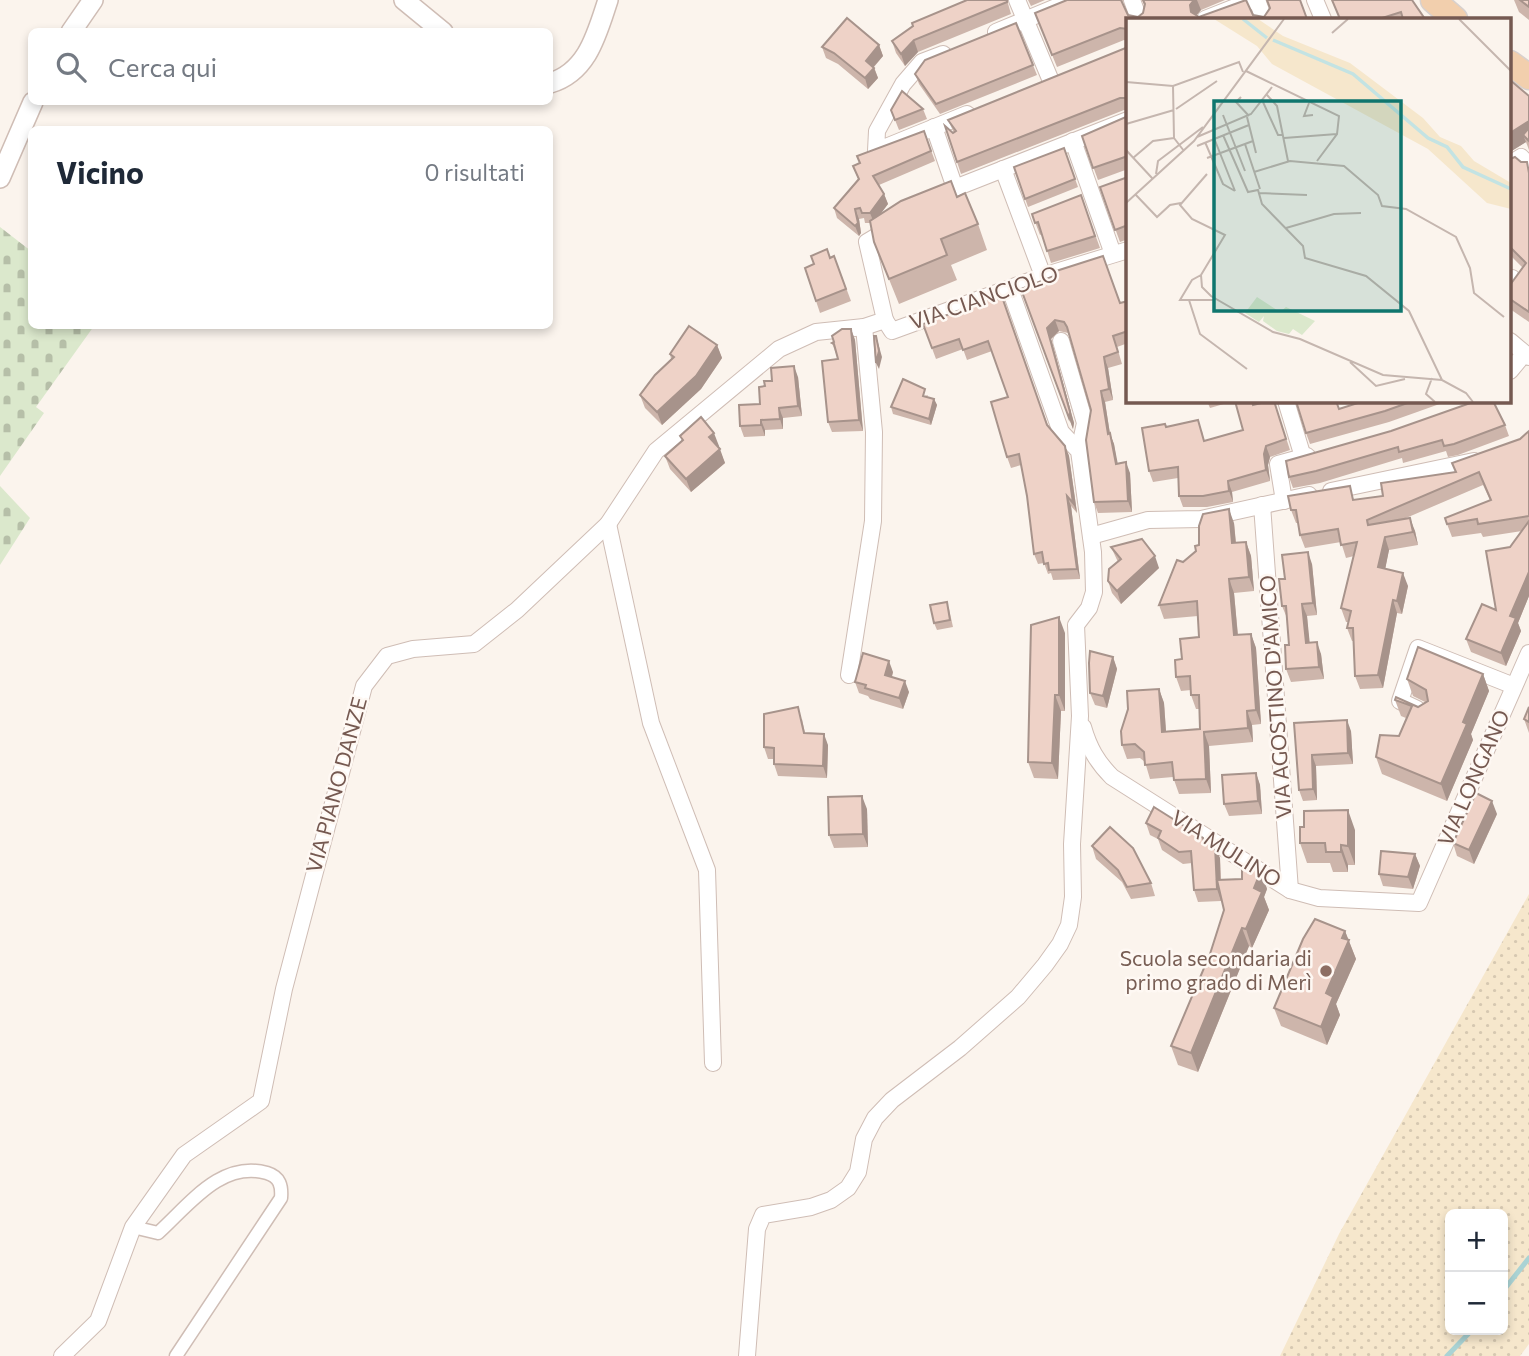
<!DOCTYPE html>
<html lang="it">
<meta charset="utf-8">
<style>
:root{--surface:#fff;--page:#f6f6f7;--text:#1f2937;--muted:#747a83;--line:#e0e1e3}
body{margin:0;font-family:Commissioner,sans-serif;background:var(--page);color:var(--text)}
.controls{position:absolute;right:21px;bottom:21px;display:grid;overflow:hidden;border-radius:10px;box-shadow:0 4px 10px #0003}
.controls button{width:63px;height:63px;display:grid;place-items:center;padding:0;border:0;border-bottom:2px solid var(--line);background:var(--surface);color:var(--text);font:35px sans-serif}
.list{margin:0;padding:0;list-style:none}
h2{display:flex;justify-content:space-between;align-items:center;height:91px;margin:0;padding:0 28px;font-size:30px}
h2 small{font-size:23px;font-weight:400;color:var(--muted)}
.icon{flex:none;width:38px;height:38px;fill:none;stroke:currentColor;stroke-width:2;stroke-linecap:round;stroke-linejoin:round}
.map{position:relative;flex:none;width:1529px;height:1356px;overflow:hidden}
.search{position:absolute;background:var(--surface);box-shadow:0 4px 10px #0003;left:28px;top:28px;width:525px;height:77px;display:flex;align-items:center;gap:18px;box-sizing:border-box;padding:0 24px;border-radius:10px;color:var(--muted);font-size:26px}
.panel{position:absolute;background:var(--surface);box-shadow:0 4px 10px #0003;left:28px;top:126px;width:525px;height:203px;border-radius:10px}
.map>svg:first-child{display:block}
.sand{fill:url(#sand-dots);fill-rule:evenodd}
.cemetery{fill:url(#cemetery-stones)}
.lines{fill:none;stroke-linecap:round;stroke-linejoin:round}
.stream{stroke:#aad3d4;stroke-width:5}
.pedestrian-casing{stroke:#cfbdb5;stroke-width:15}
.minor-casing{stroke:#cfbdb5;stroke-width:18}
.tertiary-casing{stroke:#cfbdb5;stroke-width:22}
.primary-casing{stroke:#d8d1ce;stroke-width:27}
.pedestrian{stroke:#fff;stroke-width:12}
.minor{stroke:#fff;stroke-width:16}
.tertiary{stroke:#fff;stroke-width:19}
.primary{stroke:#f2cfad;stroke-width:24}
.wall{fill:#cdb5ab}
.shaded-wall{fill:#a7938b}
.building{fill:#eed2c7;stroke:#a7938b;stroke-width:2}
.education-dot{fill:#8d6e63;stroke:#fef8f3;stroke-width:2.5}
.labels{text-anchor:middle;stroke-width:5;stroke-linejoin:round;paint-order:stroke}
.street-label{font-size:21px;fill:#755951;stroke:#fef8f3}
.education-label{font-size:21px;fill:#785e54;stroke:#fef8f3;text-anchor:end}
.inset-river{fill:none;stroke:#c3e3e3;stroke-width:3.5}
.inset-road{fill:none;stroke:#c5b6af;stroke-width:2}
.view{fill:#0f766e;fill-opacity:0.15;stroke:#0f766e;stroke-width:3.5}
.inset-edge{fill:none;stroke:#755951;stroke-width:3.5}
</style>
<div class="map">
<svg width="1529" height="1356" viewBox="0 0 1529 1356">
<defs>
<pattern id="sand-dots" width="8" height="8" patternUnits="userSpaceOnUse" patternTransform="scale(1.75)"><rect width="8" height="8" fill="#f6e7cc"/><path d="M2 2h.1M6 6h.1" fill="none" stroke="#d6c8b1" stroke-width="1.8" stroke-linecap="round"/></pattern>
<pattern id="cemetery-stones" width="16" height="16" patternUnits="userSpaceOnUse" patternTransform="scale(1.75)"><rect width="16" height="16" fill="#dbe8cc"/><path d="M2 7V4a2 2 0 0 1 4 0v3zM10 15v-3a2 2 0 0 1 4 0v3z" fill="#b6bfa8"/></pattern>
</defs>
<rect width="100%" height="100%" fill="#fbf4ed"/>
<path class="sand" d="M1529 894V1344L1520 1356H1280L1339 1234ZM1450 1214H1503V1330H1450Z"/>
<g class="cemetery">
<path d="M0 227 31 251 32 326H94L36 407 44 413 0 476Z"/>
<path d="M0 486 30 518 0 565Z"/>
</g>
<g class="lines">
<g class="stream">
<path d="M1503 1291 1529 1258"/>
<path d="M1447 1356 1472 1330"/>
</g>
<g class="pedestrian-casing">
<path id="pedestrian" d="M133 1227 158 1233C189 1205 221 1160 267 1173 280 1177 282 1186 281 1198L176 1356"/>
</g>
<g class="minor-casing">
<g id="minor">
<path d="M1017 0 1051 81"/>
<path d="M1132 0 1139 19"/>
<path d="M1257 0 1264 19"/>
<path d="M1315 0 1323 19"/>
<path d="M1205 19 1253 0"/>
<path d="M996 32 1073 0"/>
<path d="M943 54 922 62 903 84 877 131 876 151 967 114"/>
<path d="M934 127 955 188"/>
<path d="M1073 141 1113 254"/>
<path d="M1510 164 1521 157 1529 165"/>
<path d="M1003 169 1043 276"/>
<path d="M938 198 955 188 1128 120"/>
<path d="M1510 281 1512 278"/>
<path d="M885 320 892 331 1043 276 1128 250"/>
<path d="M1061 341 1085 423 1079 451"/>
<path d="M1510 341 1529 357"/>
<path d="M1510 371 1524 354"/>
<path d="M1286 401 1303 457"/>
<path d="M1331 491 1474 461"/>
<path d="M1284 501 1278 464 1307 456"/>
<path d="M1262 505 1290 890"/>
<path d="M608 524 651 723 707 870 713 1063"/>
<path d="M1091 536 1148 520 1201 519 1309 495"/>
<path d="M849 675 873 521 874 432 864 327"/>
<path d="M1417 709 1400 701 1418 648 1514 686"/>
<path d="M1083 727C1089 748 1097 762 1112 777L1290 890 1319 898 1419 903 1529 653"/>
<path d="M62 1356 98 1321 133 1227 184 1155 261 1101 284 989 364 686 387 656 413 649 474 644 517 610 608 524 656 451 779 349 816 332 864 327 885 320 867 242 892 227"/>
<path d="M747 1356 757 1229 763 1215 811 1207 831 1200 848 1188 858 1172 864 1139 875 1118 892 1100 960 1048 1018 997 1045 965 1060 944 1069 925 1073 897 1072 844 1080 716 1076 625 1089 608 1094 592 1093 552 1079 451 1061 432 1010 289"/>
</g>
</g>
<g class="tertiary-casing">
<g id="tertiary">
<path d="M404 0 443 32"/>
<path d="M71 32 93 0"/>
<path d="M550 83C588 72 597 33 608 0"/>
<path d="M0 178 33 102"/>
</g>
</g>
<g class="primary-casing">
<g id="primary">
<path d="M1433 0 1455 19"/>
<path d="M1510 63 1529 77"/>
</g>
</g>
<use href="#pedestrian" class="pedestrian"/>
<use href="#minor" class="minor"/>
<use href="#tertiary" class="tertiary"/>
<use href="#primary" class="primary"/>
</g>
<g class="wall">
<path d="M1007 0 1011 14 918 52 905 66 896 53 892 41Z"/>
<path d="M1028 0H1045L1031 6Z"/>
<path d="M1123 0 1122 2 1128 15 1138 17 1143 13 1144 5 1142 0H1225L1201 10 1196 15 1199 17 1253 15 1264 17 1307 19H1128V41L1124 40 1057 67 1035 13Z"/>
<path d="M1412 0 1425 19H1340Z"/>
<path d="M1514 0H1529V20L1519 12Z"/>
<path d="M879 45 883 56 874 67 878 78 868 89 838 64 826 58 822 47Z"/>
<path d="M1128 47V110H1124L961 174 957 162 954 133 948 120Z"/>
<path d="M1033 65 1037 75 940 114 919 84 915 74Z"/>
<path d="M1529 96V150L1526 142 1510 152Z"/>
<path d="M923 109 927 119 899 130 891 110Z"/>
<path d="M1128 116V169L1098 180 1082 136Z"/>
<path d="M924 131 935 161 879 185 884 194 888 204 879 215 957 197 978 224 987 250 951 265 957 280 899 304 874 242 870 223H865L864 218 859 219 861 233 859 236 837 218 834 208 858 179 853 166 860 163 857 156Z"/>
<path d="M1064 148 1078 187 1028 207 1014 167Z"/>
<path d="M1510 159 1529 168V322L1510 309V285L1523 268 1510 255Z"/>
<path d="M1128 177V239L1120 242 1100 187Z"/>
<path d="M1081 195 1100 248 1051 263 1042 234 1040 235 1032 214Z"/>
<path d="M834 256 851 301 820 313 805 268Z"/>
<path d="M1021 289 1120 303 1128 301V343L1117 347 1122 364 1108 368 1113 400 1105 402 1110 434 1114 444 1117 464 1130 473 1132 512 1098 513 1094 502 1091 410 1070 336 1068 333 1059 331 1051 339 1074 423 1073 429Z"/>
<path d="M997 296 1048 425 1065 446 1069 456 1077 513 1071 506 1080 579 1053 580 1051 573 1048 574 1044 563 1038 564 1034 554 1027 496 1021 465 1011 468 1007 457 1008 397 992 351 967 360 963 349 936 359 923 324Z"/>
<path d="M851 329 855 340 863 431 832 432 828 422 838 359 832 343Z"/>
<path d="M717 345 722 358 701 389 662 425 645 408 640 395 671 359 670 354Z"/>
<path d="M798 377 802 416 783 418V429L765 430V436L744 437 740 426 760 404 765 386Z"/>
<path d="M928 395 927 397 934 399 937 405 931 425 893 414 891 407Z"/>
<path d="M1207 401H1234L1210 408Z"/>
<path d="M1274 401 1290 450 1270 457 1268 465 1270 481 1232 492 1233 502 1207 507H1183L1179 496 1178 478 1153 482 1149 471 1165 424 1166 427 1202 431 1204 441 1243 430 1255 404Z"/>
<path d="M1364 401H1448L1389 422 1310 444 1306 433 1339 409Z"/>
<path d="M1505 425 1509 436 1458 455 1448 457 1446 451 1403 463 1402 458 1320 483 1293 488 1289 477 1391 431Z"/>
<path d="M1529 431V596L1518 623 1521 631 1506 666 1471 652 1466 639 1496 610 1510 547 1522 531 1483 537 1481 533 1452 537 1447 524 1490 500 1483 485 1406 518 1415 531 1418 545 1389 550 1385 569 1408 586 1402 614 1397 613 1383 688 1360 689 1355 676 1353 641H1352L1347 628 1349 622H1346L1341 608 1354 556 1346 558 1341 542 1305 548 1300 535 1298 523H1296L1291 510 1383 496 1455 472 1520 439Z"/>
<path d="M680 436 719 446 718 447 725 463 691 492 670 469 665 456 682 441Z"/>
<path d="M1234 523 1236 543 1246 542 1251 556 1254 591 1234 593 1238 635 1251 634 1256 648 1261 724 1252 725 1253 742 1209 746 1211 793 1179 794 1173 777 1150 779 1145 762 1140 758 1127 759 1122 745 1159 689 1164 703 1166 731 1200 729 1199 709H1196L1191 695V690L1181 691 1176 677 1182 659 1199 637 1198 616 1164 619 1159 605 1183 562 1196 551 1199 545Z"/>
<path d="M1111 547 1159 568 1121 604 1112 593 1108 581 1118 562Z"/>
<path d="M1312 564 1317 615 1307 616 1309 643 1321 654 1324 679 1291 682 1286 669 1289 645 1287 618 1282 606Z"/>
<path d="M949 609 953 627 937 630 934 623Z"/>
<path d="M1065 633V711H1061L1058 779 1034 778 1028 762Z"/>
<path d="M1113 657 1117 669 1107 708 1095 705 1090 693Z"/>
<path d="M893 672 892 677 909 692 903 709 870 699 868 696 859 693 855 682Z"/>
<path d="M1483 674 1489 691 1471 734 1473 740 1447 801 1382 774 1376 757 1399 736 1406 718 1401 716 1395 700 1418 707 1425 702 1413 696 1407 679Z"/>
<path d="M1529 707V733L1524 719Z"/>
<path d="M802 719 805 733 828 745 827 778 778 776 774 764V759H768L764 747Z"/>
<path d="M1294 723 1351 731 1353 764 1316 766 1317 800 1303 801 1299 790Z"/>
<path d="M1256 773 1260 785 1262 814 1229 816 1224 804Z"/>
<path d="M867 809 868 847 834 848 829 835Z"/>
<path d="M1497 814 1474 864 1457 856 1453 843Z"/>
<path d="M1146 823 1205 842 1220 858 1221 880 1242 879 1261 871 1267 889 1264 897 1269 910 1252 948 1249 946 1198 1072 1178 1065 1171 1046 1210 954 1224 910 1221 897V901L1198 902 1194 890 1192 863 1183 864 1162 850 1158 839 1150 835Z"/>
<path d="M1355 830V865H1348V872H1333L1330 863H1307L1300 843Z"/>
<path d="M1092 846 1151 883 1155 896 1131 899 1122 882 1096 859Z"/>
<path d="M1415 854 1420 866 1413 889 1383 886 1379 874Z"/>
<path d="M1345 931 1356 959 1336 1004 1340 1015 1327 1045 1281 1026 1274 1008Z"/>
</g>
<g class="shaded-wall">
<path d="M1194 0H1197L1201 10 1195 17 1191 12 1190 5Z"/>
<path d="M914 40 918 52 905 66 901 54Z"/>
<path d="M879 45 883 56 870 71 866 61Z"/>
<path d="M874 68 878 78 868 89 865 78Z"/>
<path d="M1529 121V140L1523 135 1526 142 1510 152V133Z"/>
<path d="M884 194 888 204 874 223 870 213Z"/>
<path d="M855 209 859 219 861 233 859 236 855 226Z"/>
<path d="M1055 320 1059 331 1051 339 1074 423 1073 429 1069 418 1047 328Z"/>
<path d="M851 329 855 340 863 431 859 420Z"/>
<path d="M876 336 882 357 879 369 876 363Z"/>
<path d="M717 345 722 358 701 389 662 425 657 412Z"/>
<path d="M1104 357 1108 368 1113 400 1109 389Z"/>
<path d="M794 366 798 377 802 416 798 406Z"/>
<path d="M1101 391 1105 402 1110 434 1114 444 1120 475 1108 434Z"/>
<path d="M934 399 937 405 931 425 929 419Z"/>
<path d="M779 408 783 418V429L780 419Z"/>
<path d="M761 420 765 430V436L761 425Z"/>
<path d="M714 433 719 446 714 450 709 437Z"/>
<path d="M1065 446 1069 456 1077 513 1073 503Z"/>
<path d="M1266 446 1270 457 1268 465 1270 481 1266 470 1264 454Z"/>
<path d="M720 449 725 463 691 492 686 479Z"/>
<path d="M1126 462 1130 473 1132 512 1128 501Z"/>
<path d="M1228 481 1232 492 1233 502 1229 491Z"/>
<path d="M1067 496 1071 506 1080 579 1077 569Z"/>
<path d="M1229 509 1234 523 1237 557 1232 543Z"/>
<path d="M1410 518 1415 531 1418 545 1413 532Z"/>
<path d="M1385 537 1389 550 1383 580 1378 567Z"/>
<path d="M1246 542 1251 556 1254 591 1249 577Z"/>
<path d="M1308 552 1312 564 1317 615 1313 603Z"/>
<path d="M1155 556 1159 568 1121 604 1117 591Z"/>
<path d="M1529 572V596L1518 623 1521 631 1506 666 1501 653 1510 616Z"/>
<path d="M1403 573 1408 586 1402 614 1397 601Z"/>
<path d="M1229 579 1234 593 1239 649 1234 635Z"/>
<path d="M1393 600 1397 613 1383 688 1378 675Z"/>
<path d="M1302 604 1307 616 1311 655 1306 643Z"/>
<path d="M1059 617 1065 633V711L1059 695Z"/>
<path d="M1251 634 1256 648 1261 724 1256 710Z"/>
<path d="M1317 642 1321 654 1324 679 1319 667Z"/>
<path d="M1113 657 1117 669 1107 708 1103 696Z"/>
<path d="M889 661 893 672 889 686 885 675Z"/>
<path d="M1483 674 1489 691 1471 734 1473 740 1447 801 1441 784 1463 722Z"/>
<path d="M905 681 909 692 903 709 899 698Z"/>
<path d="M1159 689 1164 703 1167 746 1162 732Z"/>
<path d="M1055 695 1061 711 1058 779 1052 763Z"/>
<path d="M1247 711 1252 725 1253 742 1248 728Z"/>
<path d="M1347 720 1351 731 1353 764 1348 753Z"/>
<path d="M1204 732 1209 746 1211 793 1206 779Z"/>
<path d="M824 734 828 745 827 778 823 766Z"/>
<path d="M1312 755 1316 766 1317 800 1313 789Z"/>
<path d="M1256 773 1260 785 1262 814 1258 801Z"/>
<path d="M862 796 867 809 868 847 863 834Z"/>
<path d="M1492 801 1497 814 1474 864 1469 850Z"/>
<path d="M1348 810 1355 830V865L1348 846Z"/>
<path d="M1341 845 1348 865V872L1341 852Z"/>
<path d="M1215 846 1220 858 1221 901 1217 889Z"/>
<path d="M1415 854 1420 866 1413 889 1408 877Z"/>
<path d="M1261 871 1267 889 1264 897 1269 910 1252 948 1246 929 1254 888Z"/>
<path d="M1242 928 1249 946 1198 1072 1191 1053Z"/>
<path d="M1345 931 1356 959 1336 1004 1340 1015 1327 1045 1321 1027 1326 993Z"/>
</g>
<g class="building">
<path d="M967 0H1007V2L914 40 901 54 892 41 913 26 912 23Z"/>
<path d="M1067 0H1121L1128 15 1138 17 1143 13 1145 4 1143 0H1194L1190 5 1191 12 1199 17 1246 0 1253 15 1264 17 1270 8 1267 0H1300L1307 19H1128V29L1120 28 1052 55 1035 13Z"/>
<path d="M1332 0H1412L1425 19H1403L1401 12 1379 19H1340Z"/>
<path d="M1520 0H1529V7Z"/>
<path d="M847 18 879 45 866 61 874 68 865 78 834 53 822 47Z"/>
<path d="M1016 23 1033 65 936 104 915 74 925 60Z"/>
<path d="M1128 47V100L1126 98H1120L957 162 945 126 953 133 956 131 948 120Z"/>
<path d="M1510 80 1529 96V121L1510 133Z"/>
<path d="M902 91 923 109 895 120 891 110Z"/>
<path d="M1128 116V160L1125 157 1093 168 1082 136Z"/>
<path d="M1529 128V141L1523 135Z"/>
<path d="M924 131 931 151 873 176 884 194 870 213H862L860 208 855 209 858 223 855 226 834 208 859 179 853 166 860 163 857 156Z"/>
<path d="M1064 148 1075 179 1025 199 1014 167Z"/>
<path d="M1515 157 1521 162H1527L1529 173V312L1510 299V285L1526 263 1510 247V159Z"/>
<path d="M1128 177V225L1115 230 1100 187Z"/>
<path d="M951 181 957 197 965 193 978 224 941 239 947 255 889 279 874 242 870 221 901 201Z"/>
<path d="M1081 195 1095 236 1047 251 1038 222 1035 223 1032 214Z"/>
<path d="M827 249 830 258 834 256 846 289 816 301 805 268 814 264 811 256Z"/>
<path d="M1103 256 1120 303 1128 301V331L1113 336 1118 352 1104 357 1109 389 1101 391 1108 434 1110 433 1116 464 1126 462 1128 501 1094 502 1086 440 1091 410 1067 327 1064 322 1055 320 1047 328 1070 412 1069 418 1021 289 1054 276 1053 272Z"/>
<path d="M997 296 998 299 1002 297 1047 425 1065 446 1073 503 1067 496 1077 569 1049 570 1048 563 1044 564 1042 552 1034 554 1027 496 1019 454 1007 457 991 402 1008 397 988 341 963 350 959 339 932 348 923 324Z"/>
<path d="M689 326 717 345 696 376 657 412 640 395 655 375 674 357 670 354Z"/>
<path d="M842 329H851L859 420 828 422 822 361 838 359 834 344 832 343 834 342 832 336Z"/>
<path d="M874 336H876L879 351 876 363Z"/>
<path d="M794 366 798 406 779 408 780 419 761 420V425L740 426 739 405 760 404 759 387 765 386 764 381H772L771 368Z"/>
<path d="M903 379 925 389 923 396 934 399 929 419 891 407Z"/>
<path d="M1235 401H1252L1253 405 1269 401H1274L1286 439 1266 446 1264 454 1266 470 1228 481 1229 491 1203 496H1179L1178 467 1149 471 1142 428 1165 424 1166 427 1198 420 1204 441 1243 430Z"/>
<path d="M1296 401H1336L1339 409 1364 401H1413L1385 411 1306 433Z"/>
<path d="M1476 401H1493L1505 425 1454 444 1444 446 1442 440 1399 452 1398 447 1316 471 1289 477 1286 461 1391 431Z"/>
<path d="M701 417 714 433 709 437 720 449 686 479 665 456 683 440 680 436Z"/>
<path d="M1529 431V516L1478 524 1477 519 1447 524 1445 518 1491 500 1479 472 1367 520 1368 525 1410 518 1413 532 1385 537 1378 567 1403 573 1397 601 1393 600 1378 675 1355 676 1353 628H1347L1351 611 1341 608 1357 542 1341 545 1338 529 1300 535 1296 510H1291L1288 496 1350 486 1353 500 1383 496 1381 483 1456 472 1452 463 1520 439Z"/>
<path d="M1229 509 1232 543 1246 542 1249 577 1229 579 1234 635 1251 634 1256 710 1247 711 1248 728 1204 732 1206 779 1174 780 1172 762 1145 765 1144 752 1135 744 1122 745 1121 731 1128 709 1127 691 1159 689 1162 732 1200 729 1199 695H1191L1190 676 1176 677 1175 660 1182 659 1180 639 1199 637 1197 601 1159 605 1177 560 1183 562 1196 551 1195 546 1199 545V526L1203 514Z"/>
<path d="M1529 521V572L1510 616 1516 618 1501 653 1466 639 1482 604 1496 610 1486 551 1510 547Z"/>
<path d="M1142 539 1155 556 1117 591 1108 581 1109 569 1121 559 1111 547Z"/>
<path d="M1308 552 1313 603 1302 604 1306 643 1317 642 1319 667 1286 669 1285 645H1289L1286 606H1282L1279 579H1285L1282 555Z"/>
<path d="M947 602 950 620 934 623 930 605Z"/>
<path d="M1059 617V695H1055L1052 763 1028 762 1031 625Z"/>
<path d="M1418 647 1483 674 1463 722 1467 724 1441 784 1376 757 1380 735 1399 736 1412 706 1395 700 1396 697 1418 707 1428 701 1426 690 1407 679Z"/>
<path d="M1090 651 1113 657 1103 696 1090 693 1089 663Z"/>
<path d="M863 653 889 661 885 675 905 681 899 698 865 688 866 685 855 682Z"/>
<path d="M798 707 804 733 824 734 823 766 774 764V748L764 747V714Z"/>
<path d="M1529 707V722L1524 719Z"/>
<path d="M1347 720 1348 753 1312 755 1313 789 1299 790 1294 723Z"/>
<path d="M1256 773 1258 801 1224 804 1222 775Z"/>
<path d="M1476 793 1492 801 1469 850 1453 843Z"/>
<path d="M862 796 863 834 829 835 828 797Z"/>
<path d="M1154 807 1203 838 1204 842H1209L1215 846 1217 889 1194 890 1191 851 1179 852 1158 838 1161 831 1146 823Z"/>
<path d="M1348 810V846L1341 845V852H1326L1325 843H1300V827H1304V811Z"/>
<path d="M1110 827 1133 848 1151 883 1127 887 1118 870 1092 846Z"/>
<path d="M1381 851 1415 854 1408 877 1379 874Z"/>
<path d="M1242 866 1261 871 1254 888 1262 892 1246 929 1242 928 1191 1053 1171 1046 1210 954 1224 910 1217 880 1242 879Z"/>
<path d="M1315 919 1345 931 1342 938 1349 940 1326 993 1333 997 1321 1027 1274 1008 1303 939Z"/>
</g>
<circle class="education-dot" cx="1326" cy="971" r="7"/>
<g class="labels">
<g class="street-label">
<text transform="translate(984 298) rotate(-19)" y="7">VIA CIANCIOLO</text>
<text transform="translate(1276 697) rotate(-94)" y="7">VIA AGOSTINO D'AMICO</text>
<text transform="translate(1474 778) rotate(-66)" y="7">VIA LONGANO</text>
<text transform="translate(337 785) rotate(-75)" y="7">VIA PIANO DANZE</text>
<text transform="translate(1226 849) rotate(32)" y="7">VIA MULINO</text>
</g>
<g class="education-label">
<text x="1312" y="966">Scuola secondaria di<tspan x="1312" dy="24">primo grado di Merì</tspan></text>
</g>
</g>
<g transform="translate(1126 18)">
<rect width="385" height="385" fill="#fbf4ed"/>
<path d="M88 1H132L157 18 224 45 297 100 314 119 335 128 348 143 385 165V191L361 185 302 131 146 46 131 28Z" fill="#f6e7cc"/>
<path d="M131 279 154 294 160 289 189 303 176 317 167 311 163 316 151 313 137 303 138 298 133 304 119 295Z" fill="#dbe8cc"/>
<path class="inset-river" d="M117 1 141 20M147 22 227 56 302 120 321 129 337 149 385 171"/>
<path class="inset-road" d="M333 1 385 53M206 15 222 1M120 53 213 98 211 116 191 143M0 64 47 68 113 44 117 54M47 68 48 120 58 133M141 77 151 88 162 143M115 79 110 84 123 98M137 84 152 117H157M183 85 178 98 187 97M50 91 91 63M97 97 119 153M121 99 130 135M0 106 48 92M97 117 122 174 132 172 136 186 177 228 179 240 240 258 283 293 316 362M71 119 125 96 146 69M88 120 109 173M158 120 211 116M79 124 97 166 109 173M119 126 134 171M71 128 123 107M0 132 26 160M7 140 27 123 48 120M81 140 127 123M128 154 164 143 218 148 252 177 256 188 280 191 330 219 344 250 348 275 378 299M30 156 32 143 77 109M133 175 181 177M9 176 31 199 44 187 55 185M0 185 68 123 158 1M160 210 208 196 235 195M75 257 76 269 85 278 147 314 174 321 257 357 316 362 340 375 347 384M75 257 99 217 66 201 54 187 81 156M75 257 66 262 54 282H89M63 282 74 316 121 351M224 344 250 368 279 361M306 360 300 376 309 384"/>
<path class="view" d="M88 83H275V293H88Z"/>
<rect width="385" height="385" class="inset-edge"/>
</g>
</svg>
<div class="controls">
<button>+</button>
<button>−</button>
</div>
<div class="search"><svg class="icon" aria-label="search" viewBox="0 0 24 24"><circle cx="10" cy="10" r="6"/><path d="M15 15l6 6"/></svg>Cerca qui</div>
<section class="panel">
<h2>Vicino<small>0 risultati</small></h2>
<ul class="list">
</ul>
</section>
</div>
